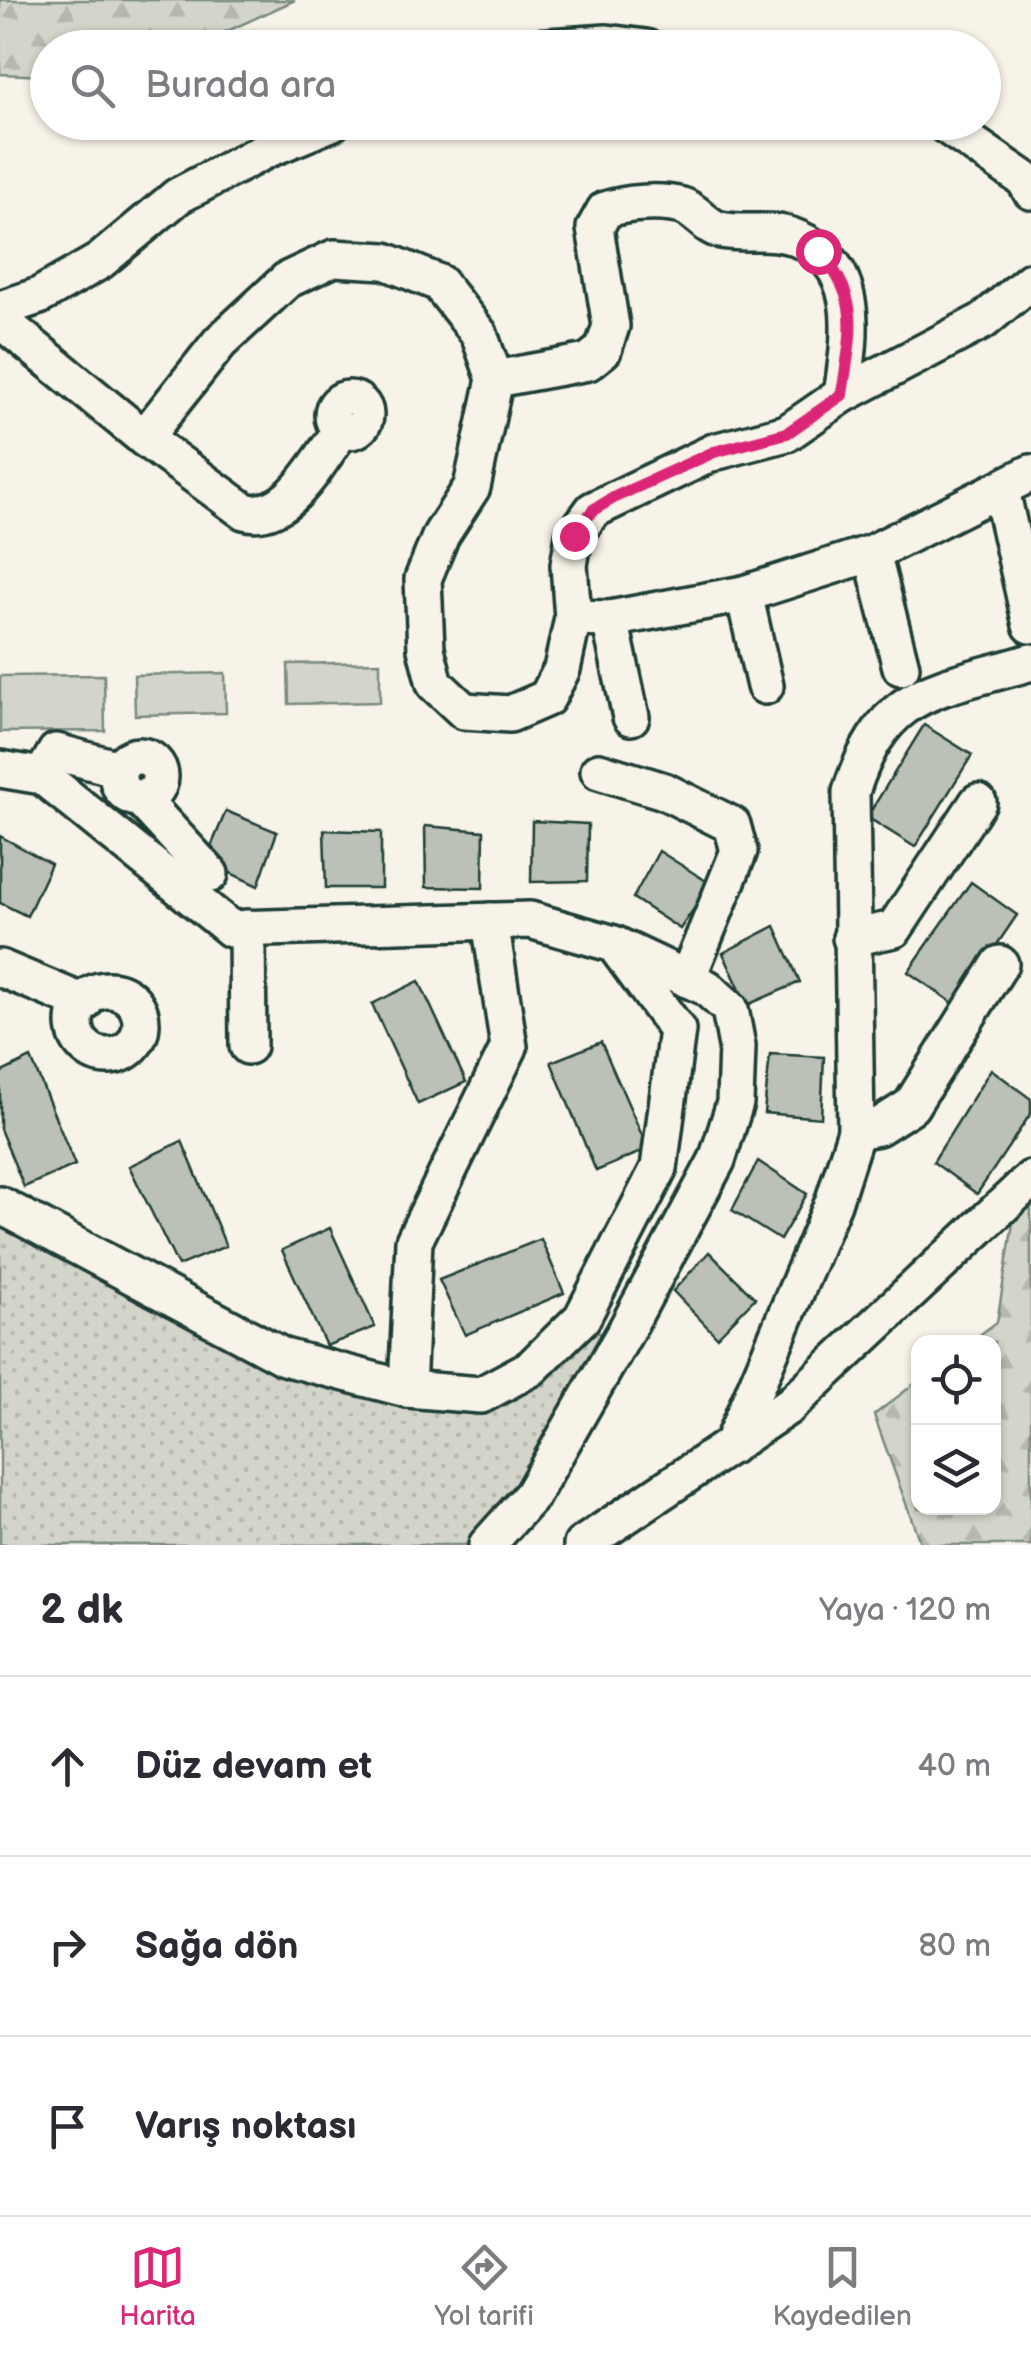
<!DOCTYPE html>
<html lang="tr">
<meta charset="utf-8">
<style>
:root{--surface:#fff;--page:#f2f2f3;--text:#2b2b33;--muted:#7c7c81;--line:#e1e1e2;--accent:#db2777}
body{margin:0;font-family:"Balsamiq Sans",sans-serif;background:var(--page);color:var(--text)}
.controls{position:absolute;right:30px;bottom:30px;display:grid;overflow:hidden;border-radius:20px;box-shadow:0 2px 8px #0004}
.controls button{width:90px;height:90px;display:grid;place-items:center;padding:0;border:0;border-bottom:2px solid var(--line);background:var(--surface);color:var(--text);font:50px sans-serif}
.stop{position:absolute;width:30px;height:30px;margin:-22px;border:8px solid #db2777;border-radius:50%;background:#fff}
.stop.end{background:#db2777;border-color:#fff;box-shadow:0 2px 10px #0008}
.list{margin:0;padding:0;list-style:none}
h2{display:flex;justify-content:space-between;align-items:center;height:130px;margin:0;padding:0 40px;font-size:42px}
h2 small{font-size:32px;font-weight:400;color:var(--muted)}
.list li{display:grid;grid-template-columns:65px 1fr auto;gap:30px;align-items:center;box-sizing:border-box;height:180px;padding:0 40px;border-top:2px solid var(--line)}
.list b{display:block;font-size:38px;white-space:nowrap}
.list em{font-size:32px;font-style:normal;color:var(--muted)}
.icon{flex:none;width:55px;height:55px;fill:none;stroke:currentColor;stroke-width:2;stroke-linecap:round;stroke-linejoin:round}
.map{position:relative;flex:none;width:1031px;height:1545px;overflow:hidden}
.search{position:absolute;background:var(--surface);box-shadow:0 2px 8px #0004;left:30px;right:30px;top:30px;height:110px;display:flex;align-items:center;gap:25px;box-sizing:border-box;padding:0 35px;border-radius:55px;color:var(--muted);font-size:38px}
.sheet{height:670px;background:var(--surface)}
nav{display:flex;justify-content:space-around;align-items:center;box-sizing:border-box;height:140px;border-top:2px solid var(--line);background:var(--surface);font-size:28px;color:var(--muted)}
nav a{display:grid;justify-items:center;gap:5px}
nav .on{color:var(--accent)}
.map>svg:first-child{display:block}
.grass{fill:url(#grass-dots);stroke:#79897f;stroke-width:2.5}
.forest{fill:url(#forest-firs);stroke:#79897f;stroke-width:2.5}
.garden{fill:#d3d5ca;stroke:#79897f;stroke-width:2.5}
.building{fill:#bbc1b6;stroke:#1f3d34;stroke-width:2.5}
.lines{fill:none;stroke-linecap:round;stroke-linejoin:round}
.minor-casing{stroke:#1f3d34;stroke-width:42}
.minor{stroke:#f7f3e8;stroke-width:35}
.route{stroke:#db2777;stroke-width:12}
</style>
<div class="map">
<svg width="1031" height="1545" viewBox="0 0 1031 1545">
<defs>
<pattern id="grass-dots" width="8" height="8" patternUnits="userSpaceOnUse" patternTransform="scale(2.5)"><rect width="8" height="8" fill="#d3d5ca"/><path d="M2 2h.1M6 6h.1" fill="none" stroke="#b5b8ae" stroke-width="1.8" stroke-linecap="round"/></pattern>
<pattern id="forest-firs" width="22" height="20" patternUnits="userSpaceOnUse" patternTransform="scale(2.5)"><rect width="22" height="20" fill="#d3d5ca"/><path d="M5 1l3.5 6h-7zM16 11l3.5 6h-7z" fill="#b5b8ae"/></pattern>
</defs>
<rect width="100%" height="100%" fill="#f7f3e8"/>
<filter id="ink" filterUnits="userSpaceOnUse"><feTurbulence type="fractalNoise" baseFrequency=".01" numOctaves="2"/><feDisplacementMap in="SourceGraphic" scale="20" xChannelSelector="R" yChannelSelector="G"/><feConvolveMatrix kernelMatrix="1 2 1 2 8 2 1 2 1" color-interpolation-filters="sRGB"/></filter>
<g filter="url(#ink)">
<path class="grass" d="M0 1221 449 1409 593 1328 607 1339 529 1475 472 1545H0Z"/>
<g class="forest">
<path d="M0 0H295L193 47 48 48 47 76 0 74Z"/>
<path d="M1031 1196V1545H921L874 1415 918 1381V1508H994V1342H970L997 1322 1014 1217Z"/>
</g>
<g class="garden">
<path d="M380 662V702L289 704 288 664Z"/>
<path d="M225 673 226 713 135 715 134 675Z"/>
<path d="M104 675 105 731 0 732V676Z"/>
</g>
<g class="building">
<path d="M924 725 972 755 915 847 867 817Z"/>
<path d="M226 811 277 832 258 886 205 861Z"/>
<path d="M532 821 588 824 587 881 531 882Z"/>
<path d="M425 826 484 831 483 888 426 887Z"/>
<path d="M324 830 381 832V888H326Z"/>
<path d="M0 836 51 864 27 916 0 903Z"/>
<path d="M659 851 711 884 680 929 633 898Z"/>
<path d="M971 882 1017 915 956 1005 908 972Z"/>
<path d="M775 926 800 982 747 1005 723 953Z"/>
<path d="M419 981 466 1082 418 1104 372 1004Z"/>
<path d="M601 1042 648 1149 596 1171 551 1062Z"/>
<path d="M770 1054 824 1057 821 1118 764 1113Z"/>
<path d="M31 1058 75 1165 24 1187 0 1129V1073Z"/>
<path d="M991 1069 1031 1099V1113L977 1194 933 1162Z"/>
<path d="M182 1141 226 1246 178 1266 129 1166Z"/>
<path d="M758 1161 807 1194 780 1240 732 1210Z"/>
<path d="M330 1228 375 1327 326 1346 282 1250Z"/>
<path d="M541 1239 564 1293 465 1335 439 1280Z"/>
<path d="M709 1252 755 1298 717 1337 673 1291Z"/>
</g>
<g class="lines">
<g class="minor-casing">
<g id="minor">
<path d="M534 48 607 43 646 48"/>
<path d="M941 122 1024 179 1031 191"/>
<path d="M0 309 39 296 100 261 178 196 268 149 333 122"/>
<path d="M0 320 144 438 244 511C288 524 318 460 342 430"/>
<path d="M495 379 588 362 603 350 611 326 595 228 605 210C626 203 660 200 682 206 696 210 707 228 721 230 744 235 768 228 791 236 864 262 851 334 842 395"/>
<circle cx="349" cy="415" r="16"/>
<path d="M144 438 220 342 287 280 334 258 385 261 439 283 479 334 495 379 472 487 441 535 423 579 426 649 435 684 464 711 510 714 547 698 562 669 573 618 569 565 574 536 593 510 714 452 787 433 842 395 983 321 1031 281"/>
<path d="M1001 490 1031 625"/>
<path d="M872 553 901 667"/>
<path d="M744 594 765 686"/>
<path d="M573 618 610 619 744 594 872 553 1031 473"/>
<path d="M610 619 631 717"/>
<circle cx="139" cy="777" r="21"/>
<path d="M0 769 42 776 231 929 530 920 614 944 677 1030 659 1168 582 1318 531 1368 481 1395 407 1389 284 1357 0 1205"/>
<path d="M599 771 664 791 732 825 739 851 687 979"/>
<path d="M42 776 56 752 119 769"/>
<path d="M140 798 210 874"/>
<path d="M247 928 248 1046"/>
<path d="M851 938 894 929 978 802"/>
<path d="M0 968 84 1003"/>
<circle cx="108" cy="1023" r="33"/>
<path d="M856 1131 878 1127 911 1106 1000 964"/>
<path d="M407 1389 414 1241 509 1047 490 921"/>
<path d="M731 1446 833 1203 856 1131 851 792C885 686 936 691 1031 662"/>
<path d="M487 1545 532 1495 624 1334 717 1160 735 1103 737 1046 730 1009 707 988 618 946"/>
<path d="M582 1545 789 1406 1031 1179"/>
</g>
</g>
<use href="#minor" class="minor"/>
</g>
</g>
<g class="lines" filter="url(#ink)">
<path class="route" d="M574 536 593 510 617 496 714 452 787 433 842 395C850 335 864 299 818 251"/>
</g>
</svg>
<div class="controls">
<button><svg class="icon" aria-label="locate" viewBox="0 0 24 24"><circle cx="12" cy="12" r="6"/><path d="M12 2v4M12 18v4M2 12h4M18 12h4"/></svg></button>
<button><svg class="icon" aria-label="layers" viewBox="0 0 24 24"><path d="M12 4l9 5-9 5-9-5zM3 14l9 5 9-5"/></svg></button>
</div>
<div class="stop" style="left:818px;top:251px"></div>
<div class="stop end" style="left:574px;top:536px"></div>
<div class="search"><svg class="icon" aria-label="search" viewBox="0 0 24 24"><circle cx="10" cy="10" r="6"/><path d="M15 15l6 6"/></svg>Burada ara</div>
</div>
<section class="sheet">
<h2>2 dk<small>Yaya · 120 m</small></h2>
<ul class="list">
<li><svg class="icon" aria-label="ahead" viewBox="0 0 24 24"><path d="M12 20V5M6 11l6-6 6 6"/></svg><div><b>Düz devam et</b></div><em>40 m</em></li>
<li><svg class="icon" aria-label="right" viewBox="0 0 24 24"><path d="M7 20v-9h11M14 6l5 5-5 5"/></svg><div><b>Sağa dön</b></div><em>80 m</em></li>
<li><svg class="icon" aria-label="arrive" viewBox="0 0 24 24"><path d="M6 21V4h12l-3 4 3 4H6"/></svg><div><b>Varış noktası</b></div></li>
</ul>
</section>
<nav>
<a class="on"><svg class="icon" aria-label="map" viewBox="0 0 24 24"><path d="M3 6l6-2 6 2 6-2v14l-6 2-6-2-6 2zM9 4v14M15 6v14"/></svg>Harita</a>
<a><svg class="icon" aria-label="directions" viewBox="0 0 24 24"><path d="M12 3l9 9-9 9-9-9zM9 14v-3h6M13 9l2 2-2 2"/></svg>Yol tarifi</a>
<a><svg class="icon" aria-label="saved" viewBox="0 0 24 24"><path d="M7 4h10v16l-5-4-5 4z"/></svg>Kaydedilen</a>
</nav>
